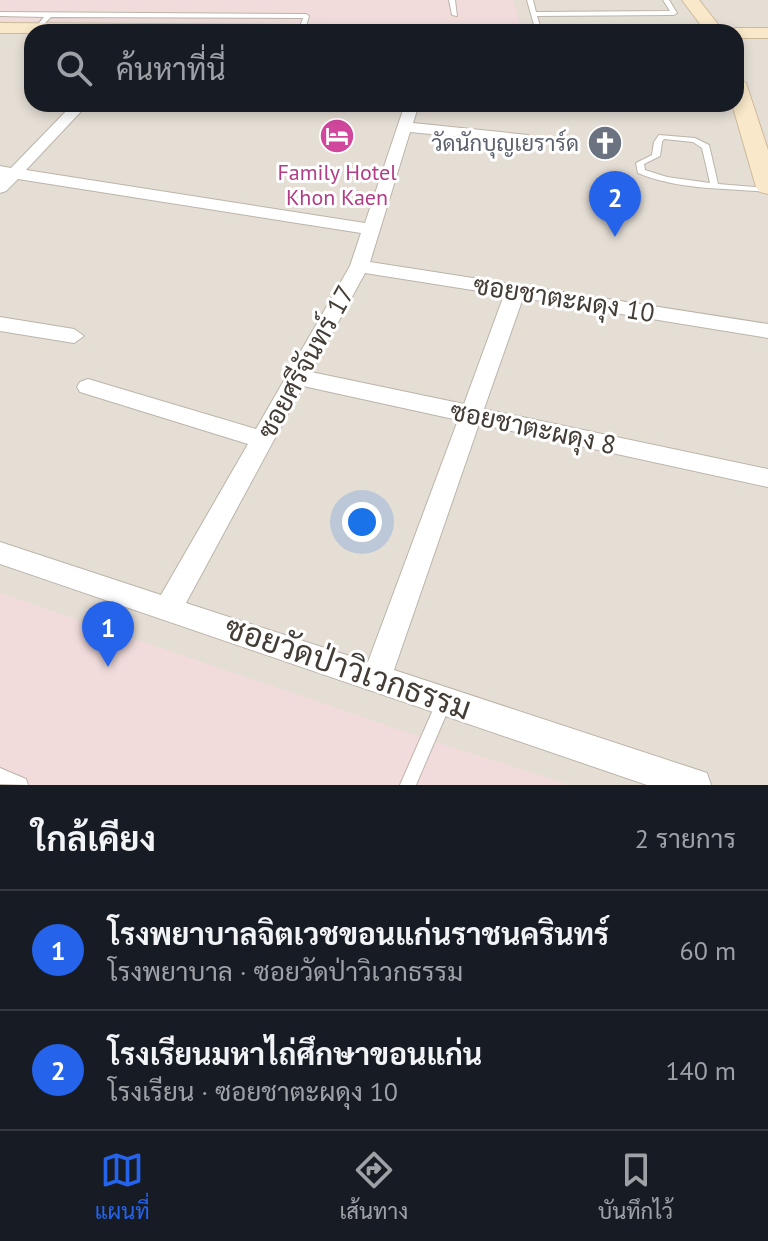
<!DOCTYPE html>
<html lang="th">
<meta charset="utf-8">
<style>
:root{--surface:#171b24;--page:#20242c;--text:#f1f3f6;--muted:#9ea1a6;--line:#363941;--accent:#2563eb}
body{margin:0;font-family:"PT Sans",Sarabun,sans-serif;background:var(--page);color:var(--text)}
.you{position:absolute;left:362px;top:522px;width:28px;height:28px;margin:-20px;border:6px solid #fff;border-radius:50%;background:#1a73e8;box-shadow:0 0 0 12px #1a73e833}
.badge{display:grid;place-items:center;width:52px;height:52px;border-radius:50%;background:var(--accent);color:#fff;font-size:26px;font-weight:700}
.pin{position:absolute;translate:-50% -66px;filter:drop-shadow(0 2px 4px #0008)}
.pin::after{content:'';position:absolute;top:42px;width:28px;height:24px;background:inherit;clip-path:polygon(0 0,100% 0,50% 100%)}
.list{margin:0;padding:0;list-style:none}
h2{display:flex;justify-content:space-between;align-items:center;height:104px;margin:0;padding:0 32px;font-size:34px}
h2 small{font-size:26px;font-weight:400;color:var(--muted)}
.list li{display:grid;grid-template-columns:52px 1fr auto;gap:24px;align-items:center;box-sizing:border-box;height:120px;padding:0 32px;border-top:2px solid var(--line)}
.list b{display:block;font-size:30px;white-space:nowrap}
.list p{margin:0;font-size:26px;white-space:nowrap;color:var(--muted)}
.list em{font-size:26px;font-style:normal;color:var(--muted)}
.icon{flex:none;width:44px;height:44px;fill:none;stroke:currentColor;stroke-width:2;stroke-linecap:round;stroke-linejoin:round}
.map{position:relative;flex:none;width:768px;height:785px;overflow:hidden}
.search{position:absolute;background:var(--surface);box-shadow:0 4px 12px #0003;left:24px;right:24px;top:24px;height:88px;display:flex;align-items:center;gap:20px;box-sizing:border-box;padding:0 28px;border-radius:24px;color:var(--muted);font-size:30px}
.sheet{height:344px;background:var(--surface)}
nav{display:flex;justify-content:space-around;align-items:center;box-sizing:border-box;height:112px;border-top:2px solid var(--line);background:var(--surface);font-size:22px;color:var(--muted)}
nav a{display:grid;justify-items:center;gap:4px}
nav .on{color:var(--accent)}
.map>svg:first-child{display:block}
.residential{fill:#e5ded5;fill-rule:evenodd}
.medical{fill:#f1dcdb}
.lines{fill:none;stroke-linecap:round;stroke-linejoin:round}
.lane-casing{stroke:#bcb4aa;stroke-width:2}
.street-casing{stroke:#bcb4aa;stroke-width:2}
.secondary-casing{stroke:#cdba9a;stroke-width:2}
.lane{fill:#fff;fill-rule:evenodd}
.street{fill:#fff;fill-rule:evenodd}
.secondary{fill:#f9e8c9;fill-rule:evenodd}
.labels{text-anchor:middle;stroke-width:6;stroke-linejoin:round;paint-order:stroke}
.far-worship-label{font-size:22px;fill:#5b616d;stroke:#fff;text-anchor:end}
.far-hotel-label{font-size:22px;fill:#b23c85;stroke:#fff}
.street-label{font-size:26px;fill:#443d36;stroke:#fff}
.near-street-label{font-size:32px;fill:#443d36;stroke:#fff}
</style>
<div class="map">
<svg width="768" height="785" viewBox="0 0 768 785">
<rect width="100%" height="100%" fill="#f1ede7"/>
<path class="residential" d="M0 0H768V785H0ZM32 32H736V104H32Z"/>
<g class="medical">
<path d="M0 0H513L520 24 0 21Z"/>
<path d="M0 593 430 740 570 785H0Z"/>
</g>
<g class="lines">
<g class="lane-casing">
<g id="lane">
<path d="M449 0H455L457 16 452 15Z"/>
<path d="M527 0H533L536 12 670 11 663 0H669L677 13 674 15 537 16 542 32H536Z"/>
<path d="M0 12 306 14 309 16 305 30 302 32 299 30 303 18 51 17 38 30 35 28 44 17 0 16Z"/>
<path d="M659 135 695 138 709 145 718 184 768 188V192C725 188 678 190 638 173L636 163 652 155 654 142ZM664 139 693 142 702 148 710 183 667 177 645 170 644 164 660 156 662 142Z"/>
<path d="M444 694 449 696 452 701 416 785H400L439 696Z"/>
<path d="M0 768 26 779 28 785 0 784Z"/>
</g>
</g>
<g class="street-casing">
<g id="street">
<path d="M73 104H88L26 170 365 223 405 104H419L413 123 528 135 531 138 523 143 410 132 370 262 768 324V338L523 298 484 409 768 469V487L479 424 394 670 695 769 707 773 711 785H647L0 564V542L161 595 248 444 80 392 77 387 80 382 88 379 256 429 350 266 361 233 18 179 6 191 0 193V166L11 168ZM365 273 504 295 464 404 311 372ZM303 386 458 420 368 662 186 603Z"/>
<path d="M0 317 74 329 84 336 74 343 0 331Z"/>
</g>
</g>
<g class="secondary-casing">
<g id="secondary">
<path d="M682 0H699L724 32H706Z"/>
<path d="M0 23 579 27 588 32 0 33Z"/>
<path d="M736 28H768V38H736V32H728Z"/>
<path d="M736 77 746 83 768 150V194L760 192 756 187 732 104H736Z"/>
</g>
</g>
<use href="#lane" class="lane"/>
<use href="#street" class="street"/>
<use href="#secondary" class="secondary"/>
</g>
<defs>
<g id="hotel-disc" transform="scale(1.8)"><circle r="9.5" fill="#d1479c" stroke="#fff"/><path d="M-6-4.5h1.5V1H6V5H4.5V3h-9V5H-6ZM-4 0a1.8 1.8 0 1 1 3.6 0ZM.5 0V-2.5h3Q6-2.5 6 0Z" fill="#fff"/></g>
<g id="church-disc" transform="scale(1.8)"><circle r="9.5" fill="#6b7280" stroke="#fff"/><path d="M-1.2-6h2.4v3.5h3.3v2.4h-3.3V6h-2.4V-.1h-3.3v-2.4h3.3Z" fill="#fff"/></g>
</defs>
<g fill-rule="evenodd">
<use href="#hotel-disc" x="337" y="136"/>
<use href="#church-disc" x="605" y="143"/>
</g>
<g class="labels">
<g class="far-worship-label">
<text x="579" y="151">วัดนักบุญเยราร์ด</text>
</g>
<g class="far-hotel-label">
<text x="337" y="180">Family Hotel<tspan x="337" dy="25">Khon Kaen</tspan></text>
</g>
<g class="street-label">
<text transform="translate(564 299) rotate(9)" y="9">ซอยชาตะผดุง 10</text>
<text transform="translate(306 362) rotate(-61)" y="9">ซอยศรีจันทร์ 17</text>
<text transform="translate(533 428) rotate(12)" y="9">ซอยชาตะผดุง 8</text>
</g>
<g class="near-street-label">
<text transform="translate(348 668) rotate(19)" y="11">ซอยวัดป่าวิเวกธรรม</text>
</g>
</g>
</svg>
<div class="you"></div>
<div class="pin badge" style="left:108px;top:667px">1</div>
<div class="pin badge" style="left:615px;top:237px">2</div>
<div class="search"><svg class="icon" aria-label="search" viewBox="0 0 24 24"><circle cx="10" cy="10" r="6"/><path d="M15 15l6 6"/></svg>ค้นหาที่นี่</div>
</div>
<section class="sheet">
<h2>ใกล้เคียง<small>2 รายการ</small></h2>
<ul class="list">
<li><span class="badge">1</span><div><b>โรงพยาบาลจิตเวชขอนแก่นราชนครินทร์</b><p>โรงพยาบาล · ซอยวัดป่าวิเวกธรรม</p></div><em>60 m</em></li>
<li><span class="badge">2</span><div><b>โรงเรียนมหาไถ่ศึกษาขอนแก่น</b><p>โรงเรียน · ซอยชาตะผดุง 10</p></div><em>140 m</em></li>
</ul>
</section>
<nav>
<a class="on"><svg class="icon" aria-label="map" viewBox="0 0 24 24"><path d="M3 6l6-2 6 2 6-2v14l-6 2-6-2-6 2zM9 4v14M15 6v14"/></svg>แผนที่</a>
<a><svg class="icon" aria-label="directions" viewBox="0 0 24 24"><path d="M12 3l9 9-9 9-9-9zM9 14v-3h6M13 9l2 2-2 2"/></svg>เส้นทาง</a>
<a><svg class="icon" aria-label="saved" viewBox="0 0 24 24"><path d="M7 4h10v16l-5-4-5 4z"/></svg>บันทึกไว้</a>
</nav>
